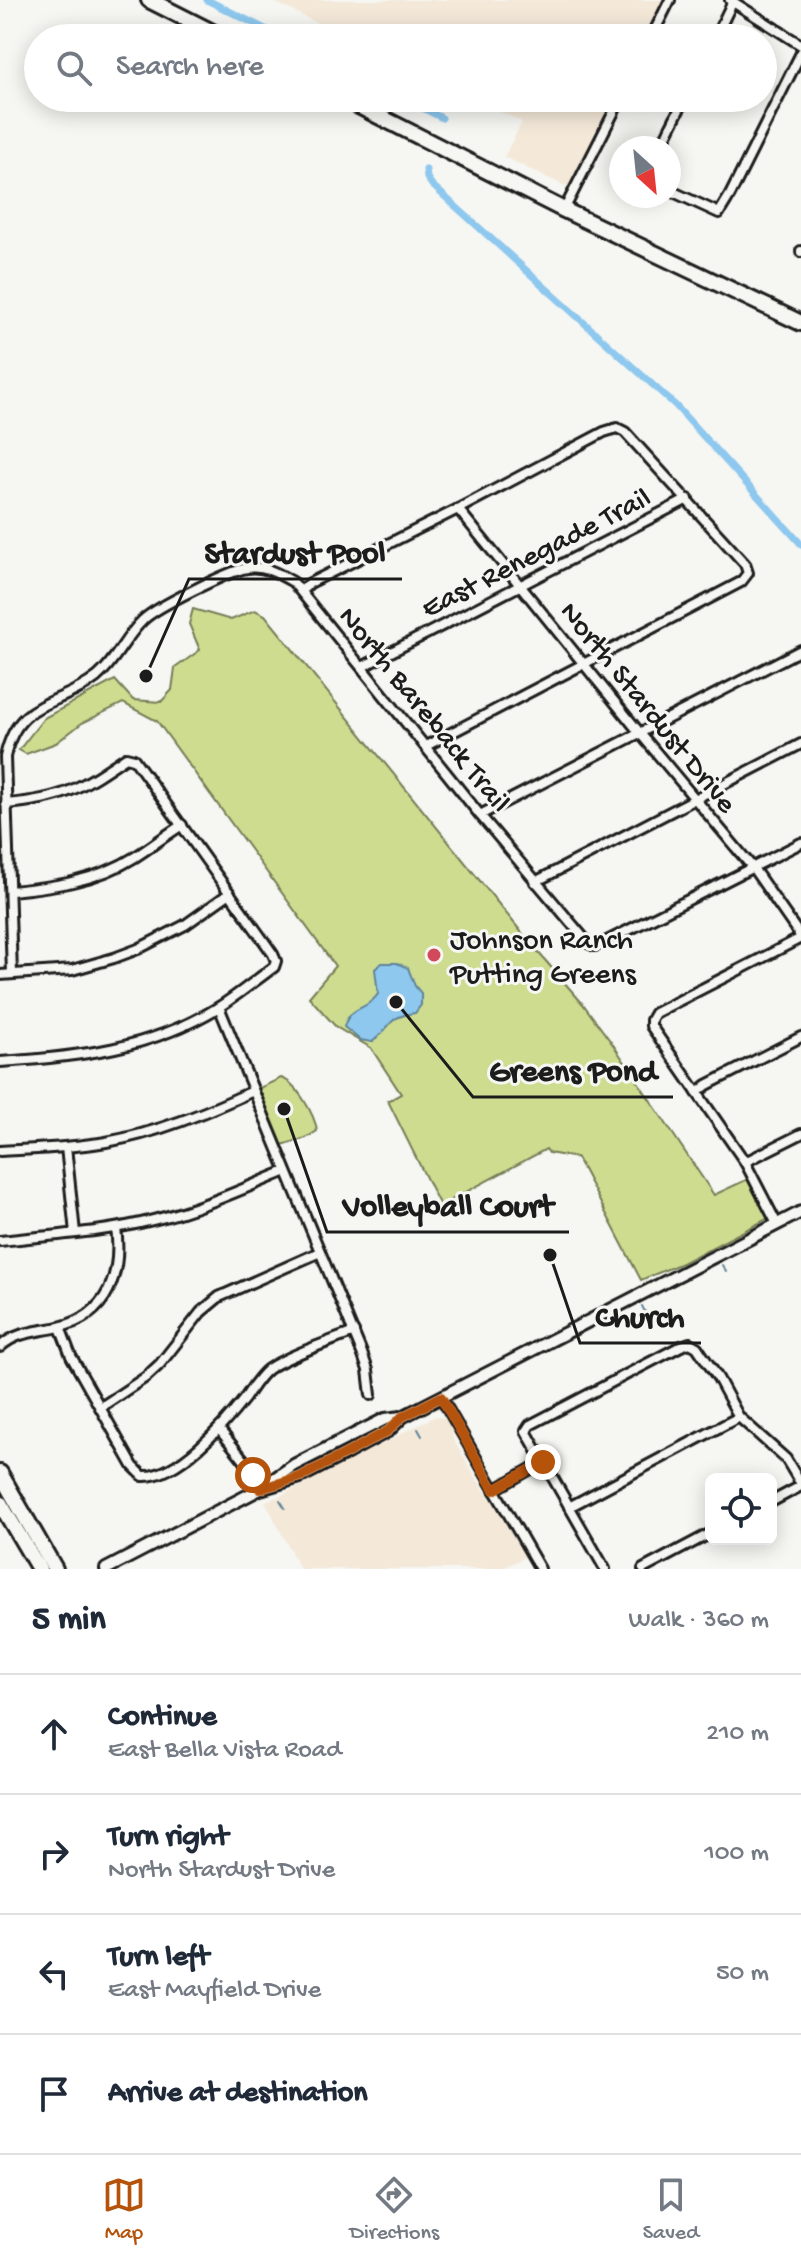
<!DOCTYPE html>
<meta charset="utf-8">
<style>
:root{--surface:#fff;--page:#f6f6f7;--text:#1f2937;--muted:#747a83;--line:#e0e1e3;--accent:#b45309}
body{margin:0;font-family:"Gochi Hand",sans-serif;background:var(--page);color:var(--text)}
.controls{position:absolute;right:24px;bottom:24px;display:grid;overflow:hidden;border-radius:12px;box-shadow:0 4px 20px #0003}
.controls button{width:72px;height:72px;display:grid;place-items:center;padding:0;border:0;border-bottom:2px solid var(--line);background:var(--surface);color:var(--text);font:40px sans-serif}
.compass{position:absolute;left:609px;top:136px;width:72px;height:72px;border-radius:50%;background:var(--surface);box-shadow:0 4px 20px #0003;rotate:153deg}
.stop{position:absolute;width:24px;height:24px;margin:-18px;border:6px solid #b45309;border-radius:50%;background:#fff}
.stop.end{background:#b45309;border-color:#fff;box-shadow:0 2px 8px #0008}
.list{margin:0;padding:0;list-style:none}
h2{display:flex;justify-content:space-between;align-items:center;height:104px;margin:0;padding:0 32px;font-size:34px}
h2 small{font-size:26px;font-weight:400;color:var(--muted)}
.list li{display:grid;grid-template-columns:52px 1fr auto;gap:24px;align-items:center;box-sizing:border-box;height:120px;padding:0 32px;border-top:2px solid var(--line)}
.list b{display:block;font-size:30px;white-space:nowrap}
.list p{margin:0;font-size:26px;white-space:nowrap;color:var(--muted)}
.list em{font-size:26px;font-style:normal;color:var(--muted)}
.icon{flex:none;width:44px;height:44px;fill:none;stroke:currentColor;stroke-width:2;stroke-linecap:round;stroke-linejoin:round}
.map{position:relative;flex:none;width:801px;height:1569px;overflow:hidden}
.search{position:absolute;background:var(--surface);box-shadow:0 4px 20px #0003;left:24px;right:24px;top:24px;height:88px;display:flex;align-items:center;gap:20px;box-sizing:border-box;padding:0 28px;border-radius:44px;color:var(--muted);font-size:30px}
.sheet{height:584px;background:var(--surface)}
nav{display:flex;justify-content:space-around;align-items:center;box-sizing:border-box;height:112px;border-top:2px solid var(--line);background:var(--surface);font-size:22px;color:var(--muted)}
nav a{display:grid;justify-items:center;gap:4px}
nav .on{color:var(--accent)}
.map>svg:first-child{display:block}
.built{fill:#f4e9d9}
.green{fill:#cedc90;stroke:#757c56;stroke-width:2}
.water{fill:#8ec8ee;stroke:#60839a;stroke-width:2}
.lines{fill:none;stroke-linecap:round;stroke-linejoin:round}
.stream{stroke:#60839a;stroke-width:2}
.canal{stroke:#8ec8ee;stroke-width:7}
.minor-casing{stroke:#1c1c1c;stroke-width:14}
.tertiary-casing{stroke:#1c1c1c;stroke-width:16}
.primary-casing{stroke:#1c1c1c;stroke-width:20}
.minor{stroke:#f6f6f2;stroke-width:8}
.tertiary{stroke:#f6f6f2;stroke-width:10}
.primary{stroke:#f6f6f2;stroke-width:14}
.route{stroke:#b45309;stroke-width:10}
.poi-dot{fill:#d1495b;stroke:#f6f6f2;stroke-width:3}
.labels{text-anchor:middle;stroke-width:6;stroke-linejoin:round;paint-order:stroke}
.street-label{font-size:30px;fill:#1c1c1c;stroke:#f6f6f2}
.poi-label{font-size:30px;fill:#1c1c1c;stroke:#f6f6f2;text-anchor:start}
.leader{fill:none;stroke:#1c1c1c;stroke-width:3}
.callout-dot{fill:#1c1c1c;stroke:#f6f6f2;stroke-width:3}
.callout-label{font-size:32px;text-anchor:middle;font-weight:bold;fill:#1c1c1c;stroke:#f6f6f2;stroke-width:6;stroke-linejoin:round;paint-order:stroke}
</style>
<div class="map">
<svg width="801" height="1569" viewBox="0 0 801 1569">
<rect width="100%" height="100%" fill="#f6f6f2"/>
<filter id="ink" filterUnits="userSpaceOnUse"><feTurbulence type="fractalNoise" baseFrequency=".0125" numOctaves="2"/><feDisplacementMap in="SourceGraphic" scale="16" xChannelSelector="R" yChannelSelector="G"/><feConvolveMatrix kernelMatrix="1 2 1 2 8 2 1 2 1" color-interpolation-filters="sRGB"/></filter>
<g filter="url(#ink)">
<g class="built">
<path d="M270 0H663L644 38H348Z"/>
<path d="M472 98H614L569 188 504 157 522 122Z"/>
<path d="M436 1416 447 1419 454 1441 480 1484 496 1506 525 1557 501 1569H300L265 1501 278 1497Z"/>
</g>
<g class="green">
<path d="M193 609 231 620 255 610 265 615 531 944 583 1004 614 1046 714 1195 748 1179 769 1218 682 1263 641 1280 577 1158 549 1153 546 1149 440 1206 388 1101 401 1094 371 1048 336 1027 309 997 335 966 157 721 123 703 82 723 56 743 26 754 19 750 44 718 115 680 133 700 161 702 172 690 175 668 200 650 189 624Z"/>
<path d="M281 1078C296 1082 315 1115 317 1131L306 1138 275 1147 253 1091Z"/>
</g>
<path class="water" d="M382 963H397L408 968 415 986 421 993V1005L415 1013C385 1017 393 1027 372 1042L360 1040 344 1027C350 1005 367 1011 378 994L375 969Z"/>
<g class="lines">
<g class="stream">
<path d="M722 1265 726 1272"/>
<path d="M642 1306 645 1312"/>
<path d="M418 1429 422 1436"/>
<path d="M280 1500 285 1508"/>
</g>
<g class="canal">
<path d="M207 0 283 38"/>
<path d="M403 98 442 118"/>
<path d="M426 170 427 178 432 185 675 405 801 544"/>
</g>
<g class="minor-casing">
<g id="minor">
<path d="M730 0 801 45"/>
<path d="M651 38 670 0"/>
<path d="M715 38 733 1"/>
<path d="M660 148 685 98"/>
<path d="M669 190 719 213 730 195 801 53"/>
<path d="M564 210 621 98"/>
<path d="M801 251V252"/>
<path d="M458 509 639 732 753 868 801 937"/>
<path d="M301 591 310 583 458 509 604 432 617 428 625 432 745 564 748 573 741 582 426 746"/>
<path d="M362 667 688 499"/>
<path d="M480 815 801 650"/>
<path d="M535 882 801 744"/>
<path d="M10 891C53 887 97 881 135 857 151 847 166 835 182 825"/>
<path d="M12 974 5 757C18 697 58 708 97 677 116 661 125 637 143 620 156 607 229 571 247 568 264 565 279 574 293 582L480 815 588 943 595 946 603 943 801 843"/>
<path d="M0 975 72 970 114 958 138 949 185 925 230 893"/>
<path d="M219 1007 362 1353 368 1370 371 1395"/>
<path d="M0 1062C78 1057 151 1049 219 1007 238 995 256 980 274 967L276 961 273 954 134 759 126 757C79 789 64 799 6 804"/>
<path d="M697 1093 707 1085 801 1037"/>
<path d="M66 1147 75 1233"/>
<path d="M0 1151C35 1149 71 1148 106 1142 157 1133 205 1113 253 1091"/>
<path d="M745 1162 801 1134"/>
<path d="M777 1224 745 1162 651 1026V1020L655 1013 801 938"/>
<path d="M0 1241C51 1235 103 1233 153 1220 199 1209 243 1189 286 1171"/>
<path d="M60 1327 71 1356 133 1466 143 1476C177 1478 225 1424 245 1398 252 1388 258 1377 268 1369 289 1355 329 1342 354 1332"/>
<path d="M0 1347C17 1331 38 1332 59 1327 109 1316 122 1272 116 1228"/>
<path d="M441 1397 540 1569"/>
<path d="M101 1407 146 1377 160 1364 201 1312 219 1297 320 1252"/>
<path d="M219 1429 244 1460 260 1489"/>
<path d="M494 1490 543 1462"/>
<path d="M771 1502 801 1486"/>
<path d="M569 1507 739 1417"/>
<path d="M605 1569 526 1431 530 1425 681 1346 690 1343 697 1347 718 1378 739 1417 786 1459 801 1484"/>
<path d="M643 1569 711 1533"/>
</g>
</g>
<g class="tertiary-casing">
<g id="tertiary">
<path d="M268 1483 294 1465 385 1419 402 1417"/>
<path d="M106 1569 260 1489 300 1477 349 1452 388 1431 402 1417 801 1212"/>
</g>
</g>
<g class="primary-casing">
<g id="primary">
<path d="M149 0 224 38"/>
<path d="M343 98 564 210 801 323"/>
<path d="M0 1473 55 1569"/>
<path d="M0 1503 39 1569"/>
</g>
</g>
<use href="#minor" class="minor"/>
<use href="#tertiary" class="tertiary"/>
<use href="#primary" class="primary"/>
</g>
</g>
<g class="lines" filter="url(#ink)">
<path class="route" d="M253 1475 260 1489 300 1477 349 1452 388 1431 402 1417 441 1397 494 1490 543 1462"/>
</g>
<circle class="poi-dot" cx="434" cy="955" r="8"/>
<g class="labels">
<g class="street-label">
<text transform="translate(535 551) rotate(-27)" y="10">East Renegade Trail</text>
<text transform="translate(650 706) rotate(51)" y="10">North Stardust Drive</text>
<text transform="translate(426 708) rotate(51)" y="10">North Bareback Trail</text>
</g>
<g class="poi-label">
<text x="450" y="948">Johnson Ranch<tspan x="450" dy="34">Putting Greens</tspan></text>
</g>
</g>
<path class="leader" d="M146 676L189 579H402M396 1002L473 1097H673M284 1109L327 1232H569M550 1255L580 1343H701"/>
<g class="callout-dot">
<circle cx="146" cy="676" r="8"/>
<circle cx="396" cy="1002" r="8"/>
<circle cx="284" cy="1109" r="8"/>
<circle cx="550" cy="1255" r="8"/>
</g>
<g class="callout-label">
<text x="295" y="562">Stardust Pool</text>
<text x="573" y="1080">Greens Pond</text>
<text x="448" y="1215">Volleyball Court</text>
<text x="640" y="1326">Church</text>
</g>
</svg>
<div class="controls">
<button><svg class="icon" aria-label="locate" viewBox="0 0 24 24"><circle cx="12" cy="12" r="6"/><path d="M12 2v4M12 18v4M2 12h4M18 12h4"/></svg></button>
</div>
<svg class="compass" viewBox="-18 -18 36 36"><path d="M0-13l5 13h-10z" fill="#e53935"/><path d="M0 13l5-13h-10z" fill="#747a83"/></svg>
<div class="stop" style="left:253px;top:1475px"></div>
<div class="stop end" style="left:543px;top:1462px"></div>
<div class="search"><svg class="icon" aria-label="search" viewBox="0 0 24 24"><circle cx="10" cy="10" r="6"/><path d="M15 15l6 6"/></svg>Search here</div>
</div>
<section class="sheet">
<h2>5 min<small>Walk · 360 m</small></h2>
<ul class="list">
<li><svg class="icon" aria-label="ahead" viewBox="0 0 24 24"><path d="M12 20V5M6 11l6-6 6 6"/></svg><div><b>Continue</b><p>East Bella Vista Road</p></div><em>210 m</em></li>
<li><svg class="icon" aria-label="right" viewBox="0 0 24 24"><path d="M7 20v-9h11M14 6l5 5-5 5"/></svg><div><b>Turn right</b><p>North Stardust Drive</p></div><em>100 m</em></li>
<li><svg class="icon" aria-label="left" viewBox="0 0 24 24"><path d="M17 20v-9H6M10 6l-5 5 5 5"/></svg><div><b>Turn left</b><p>East Mayfield Drive</p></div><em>50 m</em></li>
<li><svg class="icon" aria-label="arrive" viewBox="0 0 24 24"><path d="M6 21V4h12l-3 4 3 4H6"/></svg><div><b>Arrive at destination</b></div></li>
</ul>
</section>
<nav>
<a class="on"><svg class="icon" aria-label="map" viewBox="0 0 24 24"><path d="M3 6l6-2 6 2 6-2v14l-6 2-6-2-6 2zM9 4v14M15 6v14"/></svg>Map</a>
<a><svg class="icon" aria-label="directions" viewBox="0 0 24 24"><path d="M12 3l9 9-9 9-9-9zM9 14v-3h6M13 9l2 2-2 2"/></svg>Directions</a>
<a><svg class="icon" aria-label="saved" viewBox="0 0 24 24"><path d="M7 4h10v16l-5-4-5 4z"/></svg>Saved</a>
</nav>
